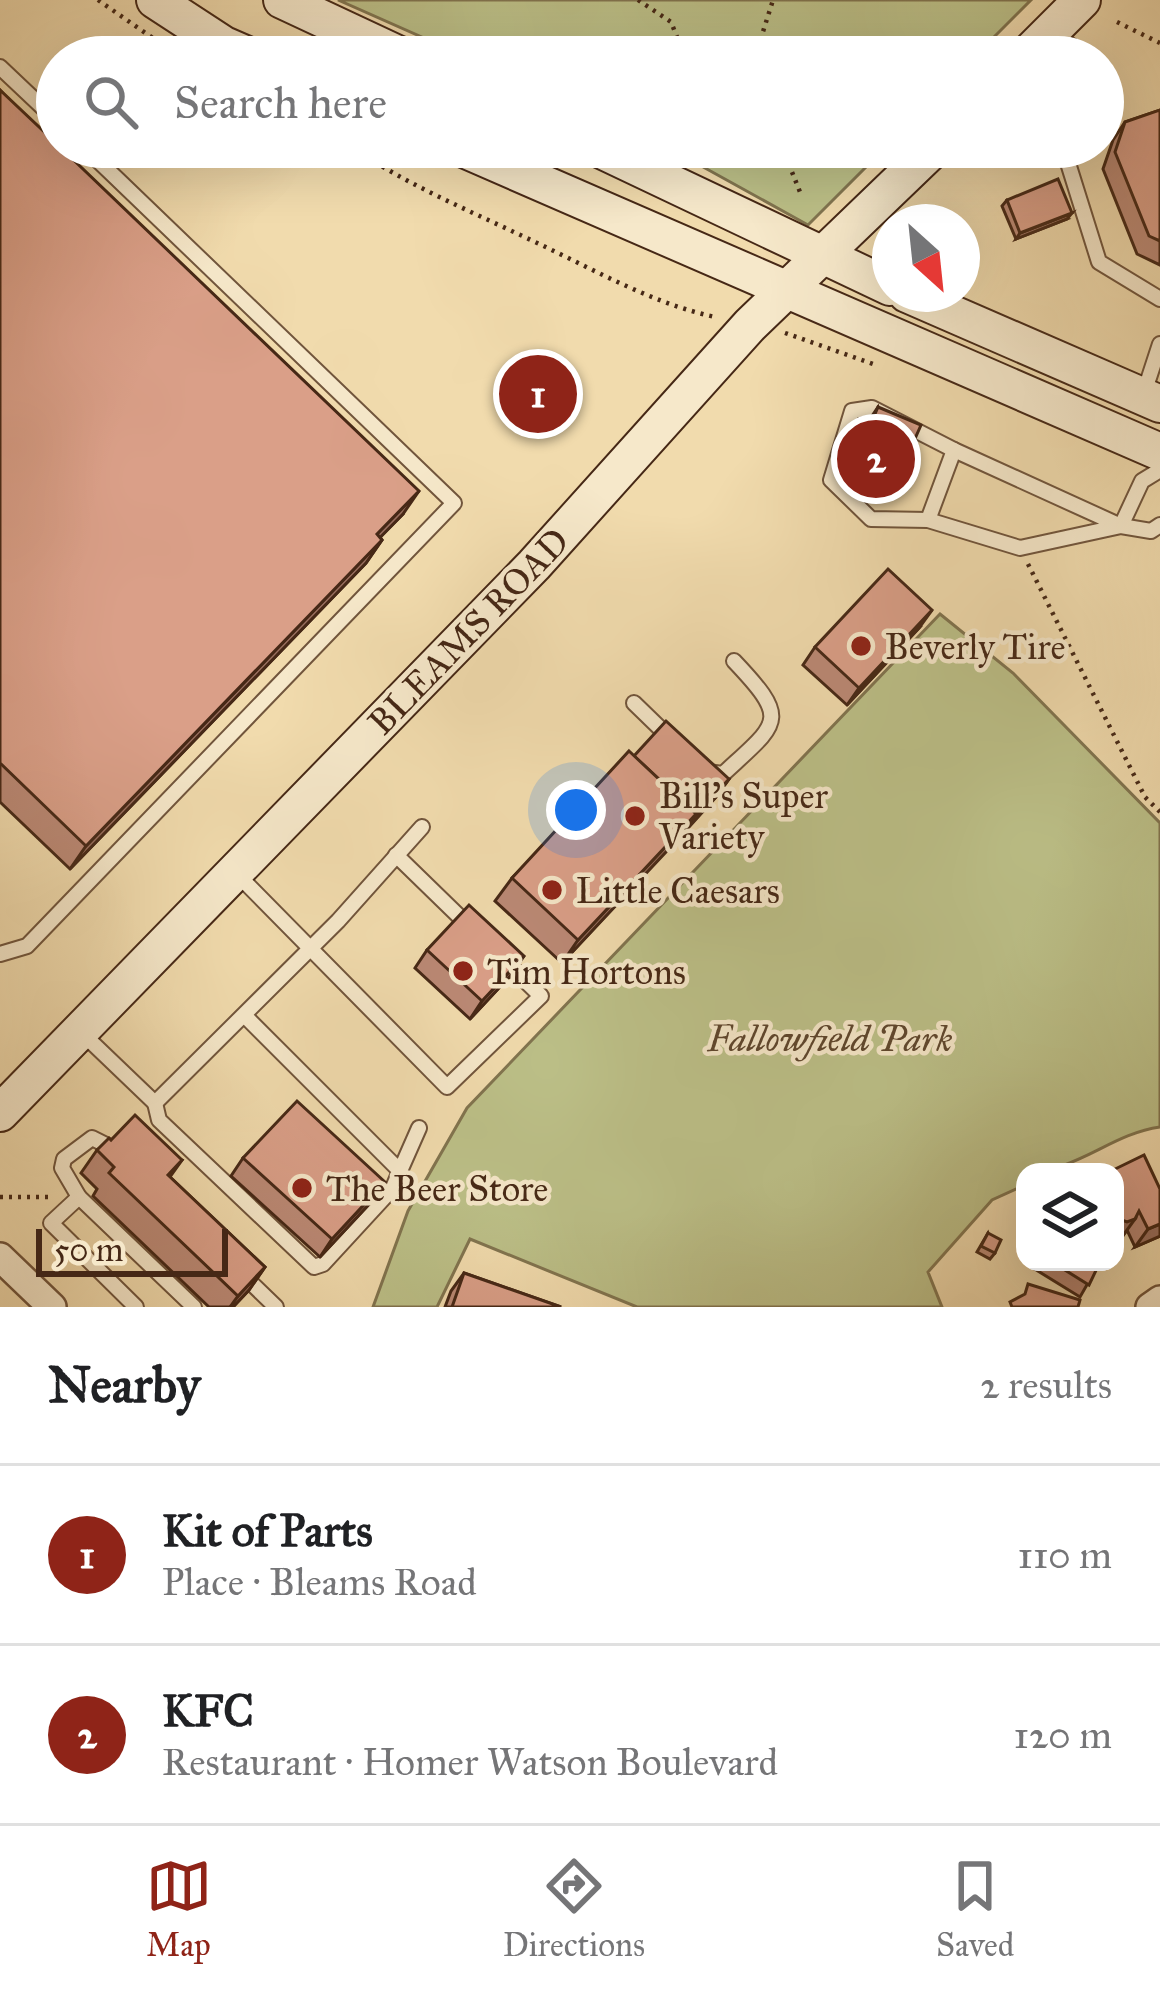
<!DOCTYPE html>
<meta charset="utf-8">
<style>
:root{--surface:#fff;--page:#f6f6f6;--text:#202124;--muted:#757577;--line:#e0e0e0;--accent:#8f2418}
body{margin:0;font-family:"IM FELL Great Primer",serif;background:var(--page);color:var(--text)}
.controls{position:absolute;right:36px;bottom:36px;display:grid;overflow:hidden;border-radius:24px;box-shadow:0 12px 48px #0002}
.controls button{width:108px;height:108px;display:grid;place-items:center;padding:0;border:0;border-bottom:3px solid var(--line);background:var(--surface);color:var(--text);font:60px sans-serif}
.compass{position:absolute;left:872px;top:204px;width:108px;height:108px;border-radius:50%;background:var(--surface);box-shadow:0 12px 48px #0002;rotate:153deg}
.scale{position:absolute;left:36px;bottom:30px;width:192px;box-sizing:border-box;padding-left:12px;border:6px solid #462816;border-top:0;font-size:33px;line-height:42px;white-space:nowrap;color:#462816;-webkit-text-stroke:9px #f6e8ca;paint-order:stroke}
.you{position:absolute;left:576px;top:810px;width:42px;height:42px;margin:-30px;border:9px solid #fff;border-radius:50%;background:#1a73e8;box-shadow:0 0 0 18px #1a73e833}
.badge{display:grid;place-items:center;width:78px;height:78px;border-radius:50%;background:var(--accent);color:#fff;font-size:39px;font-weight:700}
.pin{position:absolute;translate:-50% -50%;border:6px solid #fff;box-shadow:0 3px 12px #0006}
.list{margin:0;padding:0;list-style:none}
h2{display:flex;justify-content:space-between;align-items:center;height:156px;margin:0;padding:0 48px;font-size:51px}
h2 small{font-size:39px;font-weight:400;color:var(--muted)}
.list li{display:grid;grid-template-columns:78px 1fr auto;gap:36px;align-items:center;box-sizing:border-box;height:180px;padding:0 48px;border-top:3px solid var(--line)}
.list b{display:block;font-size:45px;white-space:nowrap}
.list p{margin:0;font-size:39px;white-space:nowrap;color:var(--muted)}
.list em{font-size:39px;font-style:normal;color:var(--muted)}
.icon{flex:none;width:66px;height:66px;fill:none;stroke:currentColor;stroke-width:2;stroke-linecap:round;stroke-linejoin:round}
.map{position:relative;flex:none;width:1160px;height:1307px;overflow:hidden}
.search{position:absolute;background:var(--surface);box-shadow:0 12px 48px #0002;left:36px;right:36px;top:36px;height:132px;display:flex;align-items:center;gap:30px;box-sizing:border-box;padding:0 42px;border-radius:66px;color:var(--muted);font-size:45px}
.sheet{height:516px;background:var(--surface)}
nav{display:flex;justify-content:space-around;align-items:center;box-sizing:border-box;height:168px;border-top:3px solid var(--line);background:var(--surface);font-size:33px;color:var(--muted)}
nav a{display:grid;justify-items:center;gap:6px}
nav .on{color:var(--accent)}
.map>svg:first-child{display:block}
.green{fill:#bcc088;stroke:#81744f;stroke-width:3}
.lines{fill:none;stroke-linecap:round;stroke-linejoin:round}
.service-casing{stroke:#71553c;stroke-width:18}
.minor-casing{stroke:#71553c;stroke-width:32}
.secondary-casing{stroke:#462816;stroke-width:40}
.path{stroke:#462816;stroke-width:4.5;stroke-dasharray:3 6;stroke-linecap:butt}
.service{stroke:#f6e8ca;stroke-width:14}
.minor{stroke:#f6e8ca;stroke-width:27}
.secondary{stroke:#f6e8ca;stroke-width:36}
.wall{fill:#bb8975;stroke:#462816;stroke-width:3}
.shaded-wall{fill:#996f5f;stroke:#462816;stroke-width:3}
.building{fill:#da9f88;stroke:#462816;stroke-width:3}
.poi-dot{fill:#8f2418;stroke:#f6e8ca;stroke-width:4.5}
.labels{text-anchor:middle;stroke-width:9;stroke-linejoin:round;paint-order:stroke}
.street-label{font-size:36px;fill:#462816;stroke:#f6e8ca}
.poi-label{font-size:36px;fill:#462816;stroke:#f6e8ca;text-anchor:start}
.park-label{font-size:36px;font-style:italic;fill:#5e462d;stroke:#f6e8ca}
</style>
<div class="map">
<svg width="1160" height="1307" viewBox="0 0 1160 1307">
<rect width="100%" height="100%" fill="#f1dbad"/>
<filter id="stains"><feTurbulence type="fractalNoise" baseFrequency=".00167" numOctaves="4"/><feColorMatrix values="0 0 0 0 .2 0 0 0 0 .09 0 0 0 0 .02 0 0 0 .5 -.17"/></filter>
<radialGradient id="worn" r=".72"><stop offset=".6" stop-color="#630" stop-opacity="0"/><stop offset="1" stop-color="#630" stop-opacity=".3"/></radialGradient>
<g class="green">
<path d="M338 0H1031L974 57H467Z"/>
<path d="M667 147H886L808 225Z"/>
<path d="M940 614 1013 673 1160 823V1127C1110 1134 1078 1172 1025 1172V1185L992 1200 928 1272 942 1307H637L470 1239 437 1307H373L408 1211 467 1108Z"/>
</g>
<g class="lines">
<g class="service-casing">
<g id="service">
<path d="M1052 33 1088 57"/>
<path d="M0 67 57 121"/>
<path d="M1103 67V73"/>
<path d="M1063 147 1099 262 1160 299"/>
<path d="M1143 396 1160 344"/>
<path d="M928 520 871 519 831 480 852 411 872 408 954 450"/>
<path d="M1121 526 1020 548 928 520 954 450 1121 526 1151 531 1160 525"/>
<path d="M1121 526 1142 481 1160 470"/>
<path d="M634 703 669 737"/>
<path d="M707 772 723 774C779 722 791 721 734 661"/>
<path d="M396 855 470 927"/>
<path d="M235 872 447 1087 541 996 503 959"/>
<path d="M0 954 27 946 454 503 84 147"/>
<path d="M245 1016 400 1171 419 1128"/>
<path d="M83 1034 155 1103 338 921 422 827"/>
<path d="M155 1103 159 1120 314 1267 323 1264 393 1188 400 1171"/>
<path d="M110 1147 92 1138 64 1159 62 1168 79 1197 51 1223 136 1307"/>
<path d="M79 1197 194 1307"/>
<path d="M243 1275 276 1307"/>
</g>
</g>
<g class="minor-casing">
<g id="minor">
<path d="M0 1257 52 1307"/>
<path d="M1150 1307 1160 1300"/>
</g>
</g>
<g class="secondary-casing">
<g id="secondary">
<path d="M155 0 224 45 252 57"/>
<path d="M282 0 404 57"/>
<path d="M1025 57 1082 0"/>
<path d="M459 147 1160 452"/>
<path d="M595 147 890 287"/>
<path d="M907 294 1160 404"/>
<path d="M0 1113 534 565 750 325 935 147"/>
</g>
</g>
<g class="path">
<path d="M98 0 157 41"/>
<path d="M638 0 671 22 685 57"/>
<path d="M1117 22 1160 43"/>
<path d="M755 57 773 0"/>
<path d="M352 147C408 186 473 212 535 242 593 269 651 303 715 317"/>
<path d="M768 147 786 158"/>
<path d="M782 147 802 197"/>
<path d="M785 333 876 365"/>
<path d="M1028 564 1145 797 1160 812"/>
<path d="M0 1197H49"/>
</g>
<use href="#service" class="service"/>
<use href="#minor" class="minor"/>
<use href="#secondary" class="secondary"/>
</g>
<g class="wall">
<path d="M0 90 403 514 380 537 382 540 366 563 70 869 0 802Z"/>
<path d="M1160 110V265L1137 254 1103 169 1113 140 1125 122Z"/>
<path d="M1007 200 1067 219 1016 239 1002 206Z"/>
<path d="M878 407 898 477 886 494 844 476 866 425Z"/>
<path d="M919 628 847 705 803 665 815 647Z"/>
<path d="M634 756 729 779 716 797 562 963 495 901 512 878Z"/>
<path d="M427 950 512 974 470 1019 415 968Z"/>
<path d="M111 1140 182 1160 170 1177 265 1267 249 1290 233 1307H209L93 1196 97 1189 81 1173 97 1150Z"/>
<path d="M243 1158 373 1200 320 1257 231 1176Z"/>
<path d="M1115 1172 1160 1236 1135 1247 1127 1230 1122 1237 1115 1240Z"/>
<path d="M988 1233 995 1253 990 1259 977 1252Z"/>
<path d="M1037 1262H1100L1080 1297 1033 1268Z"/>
<path d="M464 1273 561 1307H445L451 1291Z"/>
</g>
<g class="shaded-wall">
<path d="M1072 213 1067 219 1016 239 1020 233Z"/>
<path d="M419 491 403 514 361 557 377 534Z"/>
<path d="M382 540 366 563 70 869 86 846Z"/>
<path d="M932 610 919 628 847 705 859 688Z"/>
<path d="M729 779 716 797 680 837 692 819Z"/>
<path d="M696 814 680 837 562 963 578 940Z"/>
<path d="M524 956 512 974 470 1019 482 1001Z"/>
<path d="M385 1182 373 1200 320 1257 332 1239Z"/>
<path d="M1119 1219H1135L1122 1237 1115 1240V1226Z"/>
<path d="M1160 1224V1236L1135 1247 1148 1229Z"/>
<path d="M265 1267 249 1290 233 1307H230L238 1296Z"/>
</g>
<g class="building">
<path d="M0 90 57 144V147H60L419 491 377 534 382 540 86 846 0 763Z"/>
<path d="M1160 110V241L1149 236 1115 152 1125 122Z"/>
<path d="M1058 179 1072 213 1020 233 1007 200Z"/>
<path d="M878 407 921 425 898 477 856 458Z"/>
<path d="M888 569 932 610 859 688 815 647Z"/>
<path d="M666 721 729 779 692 819 696 814 634 756Z"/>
<path d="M629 751 696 814 578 940 512 878Z"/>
<path d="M469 905 524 956 482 1001 427 950Z"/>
<path d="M297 1101 385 1182 332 1239 243 1158Z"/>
<path d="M135 1115 182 1160 168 1175 265 1267 238 1296 109 1173 114 1167 97 1150 109 1138 111 1140Z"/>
<path d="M1144 1155 1160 1189V1224L1148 1229 1139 1211 1135 1219 1127 1222 1119 1219 1115 1210V1172H1109Z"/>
<path d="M988 1233 1001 1240 995 1253 981 1246Z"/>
<path d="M1052 1262H1100L1089 1285Z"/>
<path d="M464 1273 561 1307H452Z"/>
<path d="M1028 1284 1080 1300 1078 1307H1012L1010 1302 1025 1294Z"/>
</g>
<g class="poi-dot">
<circle cx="861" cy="646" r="12"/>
<circle cx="635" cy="816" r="12"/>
<circle cx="552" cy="890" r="12"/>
<circle cx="463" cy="971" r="12"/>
<circle cx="302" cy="1188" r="12"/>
</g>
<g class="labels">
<g class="street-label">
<text transform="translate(468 631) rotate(-46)" y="13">BLEAMS ROAD</text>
</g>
<g class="poi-label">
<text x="885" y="659">Beverly Tire</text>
<text x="659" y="808">Bill's Super<tspan x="659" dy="41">Variety</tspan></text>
<text x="576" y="903">Little Caesars</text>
<text x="487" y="984">Tim Hortons</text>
<text x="326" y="1201">The Beer Store</text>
</g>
<g class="park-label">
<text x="830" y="1051">Fallowfield Park</text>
</g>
</g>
<rect width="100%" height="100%" filter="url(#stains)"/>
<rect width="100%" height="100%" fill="url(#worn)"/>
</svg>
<div class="controls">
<button><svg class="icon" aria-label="layers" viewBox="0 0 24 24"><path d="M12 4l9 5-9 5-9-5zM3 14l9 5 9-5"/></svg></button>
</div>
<svg class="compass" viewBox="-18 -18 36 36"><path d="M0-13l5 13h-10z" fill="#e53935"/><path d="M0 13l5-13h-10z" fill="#757577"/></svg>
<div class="scale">50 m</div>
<div class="you"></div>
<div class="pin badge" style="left:538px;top:394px">1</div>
<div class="pin badge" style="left:876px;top:459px">2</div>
<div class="search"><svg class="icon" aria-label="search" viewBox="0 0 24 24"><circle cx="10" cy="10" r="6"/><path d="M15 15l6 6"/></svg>Search here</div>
</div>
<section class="sheet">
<h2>Nearby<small>2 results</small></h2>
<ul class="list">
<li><span class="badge">1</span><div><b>Kit of Parts</b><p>Place · Bleams Road</p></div><em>110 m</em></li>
<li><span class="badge">2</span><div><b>KFC</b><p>Restaurant · Homer Watson Boulevard</p></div><em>120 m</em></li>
</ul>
</section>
<nav>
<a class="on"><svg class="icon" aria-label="map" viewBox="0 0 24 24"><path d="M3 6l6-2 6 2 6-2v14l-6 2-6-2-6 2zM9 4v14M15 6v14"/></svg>Map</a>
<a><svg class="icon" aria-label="directions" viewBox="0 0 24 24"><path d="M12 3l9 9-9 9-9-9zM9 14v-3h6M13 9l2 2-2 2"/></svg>Directions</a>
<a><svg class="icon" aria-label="saved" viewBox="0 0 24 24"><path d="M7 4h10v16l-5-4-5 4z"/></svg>Saved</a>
</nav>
